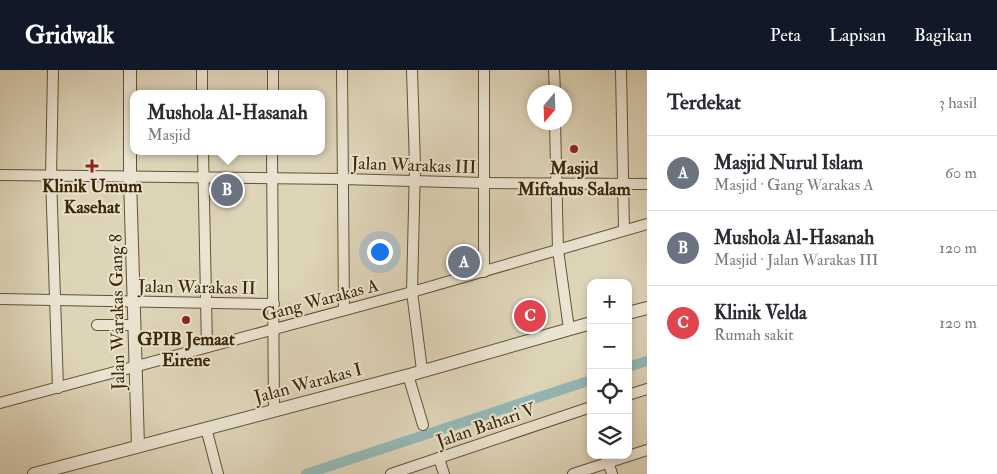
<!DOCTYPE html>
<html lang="id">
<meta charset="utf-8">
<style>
:root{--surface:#fff;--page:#f2f2f3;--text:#2b2b33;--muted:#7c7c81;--line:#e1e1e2;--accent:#111827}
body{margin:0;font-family:"IM FELL Double Pica",serif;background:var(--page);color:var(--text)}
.controls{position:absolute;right:15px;bottom:15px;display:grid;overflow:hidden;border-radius:10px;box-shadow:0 2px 8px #0003}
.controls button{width:45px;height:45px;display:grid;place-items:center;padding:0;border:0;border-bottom:1px solid var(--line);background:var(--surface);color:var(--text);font:25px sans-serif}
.compass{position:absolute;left:527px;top:15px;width:45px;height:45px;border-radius:50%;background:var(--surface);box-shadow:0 2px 8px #0003;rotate:199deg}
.you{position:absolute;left:379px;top:181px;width:18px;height:18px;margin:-12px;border:4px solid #fff;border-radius:50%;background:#1a73e8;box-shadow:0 0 0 8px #1a73e833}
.badge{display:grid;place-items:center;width:32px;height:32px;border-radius:50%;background:var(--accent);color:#fff;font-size:16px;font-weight:700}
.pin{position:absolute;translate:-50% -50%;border:2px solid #fff;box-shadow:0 1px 5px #0006}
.popup{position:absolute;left:130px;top:20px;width:195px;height:65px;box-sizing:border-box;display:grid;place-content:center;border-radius:10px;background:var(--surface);filter:drop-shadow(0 1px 4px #0005);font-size:16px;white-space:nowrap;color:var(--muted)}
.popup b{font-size:19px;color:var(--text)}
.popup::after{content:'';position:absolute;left:50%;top:100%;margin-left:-10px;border:10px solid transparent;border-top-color:var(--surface)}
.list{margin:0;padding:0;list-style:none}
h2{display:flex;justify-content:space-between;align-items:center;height:65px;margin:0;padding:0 20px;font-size:21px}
h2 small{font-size:16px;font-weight:400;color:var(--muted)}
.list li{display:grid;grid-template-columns:32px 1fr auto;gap:15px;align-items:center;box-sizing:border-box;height:75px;padding:0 20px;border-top:1px solid var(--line)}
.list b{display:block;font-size:19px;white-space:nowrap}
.list p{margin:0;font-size:16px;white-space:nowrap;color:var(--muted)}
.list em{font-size:16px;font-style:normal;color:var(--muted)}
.icon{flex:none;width:28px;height:28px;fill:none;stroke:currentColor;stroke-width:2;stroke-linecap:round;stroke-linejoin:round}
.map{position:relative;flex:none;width:647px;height:404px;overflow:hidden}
header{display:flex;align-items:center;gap:30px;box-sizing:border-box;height:70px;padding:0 25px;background:var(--accent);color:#fff}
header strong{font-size:24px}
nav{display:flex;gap:28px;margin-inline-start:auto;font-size:18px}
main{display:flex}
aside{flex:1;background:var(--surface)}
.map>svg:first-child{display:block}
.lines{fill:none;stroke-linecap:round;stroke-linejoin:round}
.canal{stroke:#94b7b4;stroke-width:10}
.minor-casing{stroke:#645232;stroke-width:12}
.tertiary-casing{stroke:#645232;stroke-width:14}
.minor{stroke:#eae3d1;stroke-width:10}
.tertiary{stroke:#eae3d1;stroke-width:12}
.poi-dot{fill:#8f2418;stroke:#eae3d1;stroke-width:2}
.labels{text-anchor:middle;stroke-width:4;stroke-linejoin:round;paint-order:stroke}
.street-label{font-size:18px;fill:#3c2705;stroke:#eae3d1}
.poi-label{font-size:18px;font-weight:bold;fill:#3c2705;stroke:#eae3d1}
</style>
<header>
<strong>Gridwalk</strong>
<nav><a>Peta</a><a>Lapisan</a><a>Bagikan</a></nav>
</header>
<main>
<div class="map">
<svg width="647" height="404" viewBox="0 0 647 404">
<rect width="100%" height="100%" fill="#ded4b8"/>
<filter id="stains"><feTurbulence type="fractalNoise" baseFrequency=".004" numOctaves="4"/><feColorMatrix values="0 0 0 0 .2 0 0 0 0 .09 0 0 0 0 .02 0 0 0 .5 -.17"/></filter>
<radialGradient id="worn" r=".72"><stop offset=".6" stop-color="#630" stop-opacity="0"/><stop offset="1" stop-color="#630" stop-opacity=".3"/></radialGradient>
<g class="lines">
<g class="canal">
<path d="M628 297 647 291"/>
<path d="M306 404 591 310"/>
</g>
<g class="minor-casing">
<g id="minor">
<path d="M53 0 51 107 58 318"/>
<path d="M202 0V24"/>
<path d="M342 0 344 240"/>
<path d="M412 0 415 96 412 222 422 300"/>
<path d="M554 0 555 22"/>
<path d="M621 0 624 160"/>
<path d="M273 24V0"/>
<path d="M555 52 558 180 569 259"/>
<path d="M203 81 207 277"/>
<path d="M272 81 274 340"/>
<path d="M0 105 342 109 484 113 647 114"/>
<path d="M484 202V0"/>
<path d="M0 229 274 234"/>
<path d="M97 255H135"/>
<path d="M408 305 423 355"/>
<path d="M628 325 647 319"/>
<path d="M0 333 412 222 647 154"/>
<path d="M206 358 218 404"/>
<path d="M606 385 612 404"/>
<path d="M439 388 444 404"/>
<path d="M391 404 591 337"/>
<path d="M573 404 647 380"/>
</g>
</g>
<g class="tertiary-casing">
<g id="tertiary">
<path d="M130 0V108L138 376"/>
<path d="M628 243 647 238"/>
<path d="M34 404 413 304 591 253"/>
</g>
</g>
<use href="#minor" class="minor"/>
<use href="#tertiary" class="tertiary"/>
</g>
<g class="poi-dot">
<circle cx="574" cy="79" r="5"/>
<path d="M89.5 88.5h5v5h5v5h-5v5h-5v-5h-5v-5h5z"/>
<circle cx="186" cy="250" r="5"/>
</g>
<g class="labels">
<g class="street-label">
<text transform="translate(414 95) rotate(2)" y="6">Jalan Warakas III</text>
<text transform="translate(197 217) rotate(1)" y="6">Jalan Warakas II</text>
<text transform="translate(320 230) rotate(-15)" y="6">Gang Warakas A</text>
<text transform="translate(117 242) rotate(-91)" y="6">Jalan Warakas Gang 8</text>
<text transform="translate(308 313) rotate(-15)" y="6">Jalan Warakas I</text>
<text transform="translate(486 355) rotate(-19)" y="6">Jalan Bahari V</text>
</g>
<g class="poi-label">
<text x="574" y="104">Masjid<tspan x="574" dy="21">Miftahus Salam</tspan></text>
<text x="92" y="122">Klinik Umum<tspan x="92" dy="21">Kasehat</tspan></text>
<text x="186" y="275">GPIB Jemaat<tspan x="186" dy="21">Eirene</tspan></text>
</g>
</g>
<rect width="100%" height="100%" filter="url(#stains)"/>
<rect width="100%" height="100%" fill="url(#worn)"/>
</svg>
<div class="controls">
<button>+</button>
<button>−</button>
<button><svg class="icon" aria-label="locate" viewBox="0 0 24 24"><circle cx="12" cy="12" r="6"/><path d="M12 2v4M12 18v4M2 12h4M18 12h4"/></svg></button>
<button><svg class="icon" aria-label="layers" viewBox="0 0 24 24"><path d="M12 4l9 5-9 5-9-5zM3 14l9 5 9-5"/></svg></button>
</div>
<svg class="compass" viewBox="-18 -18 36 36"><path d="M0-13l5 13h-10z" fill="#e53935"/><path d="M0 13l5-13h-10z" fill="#7c7c81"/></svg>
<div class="you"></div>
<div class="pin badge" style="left:464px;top:192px;background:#6b7280">A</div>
<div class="pin badge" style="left:227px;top:120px;background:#6b7280">B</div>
<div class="popup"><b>Mushola Al-Hasanah</b>Masjid</div>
<div class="pin badge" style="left:530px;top:246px;background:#e0444e">C</div>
</div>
<aside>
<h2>Terdekat<small>3 hasil</small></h2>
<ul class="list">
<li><span class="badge" style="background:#6b7280">A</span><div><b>Masjid Nurul Islam</b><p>Masjid · Gang Warakas A</p></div><em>60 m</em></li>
<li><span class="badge" style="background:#6b7280">B</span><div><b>Mushola Al-Hasanah</b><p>Masjid · Jalan Warakas III</p></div><em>120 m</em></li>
<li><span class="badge" style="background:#e0444e">C</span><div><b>Klinik Velda</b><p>Rumah sakit</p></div><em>120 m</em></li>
</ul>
</aside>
</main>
